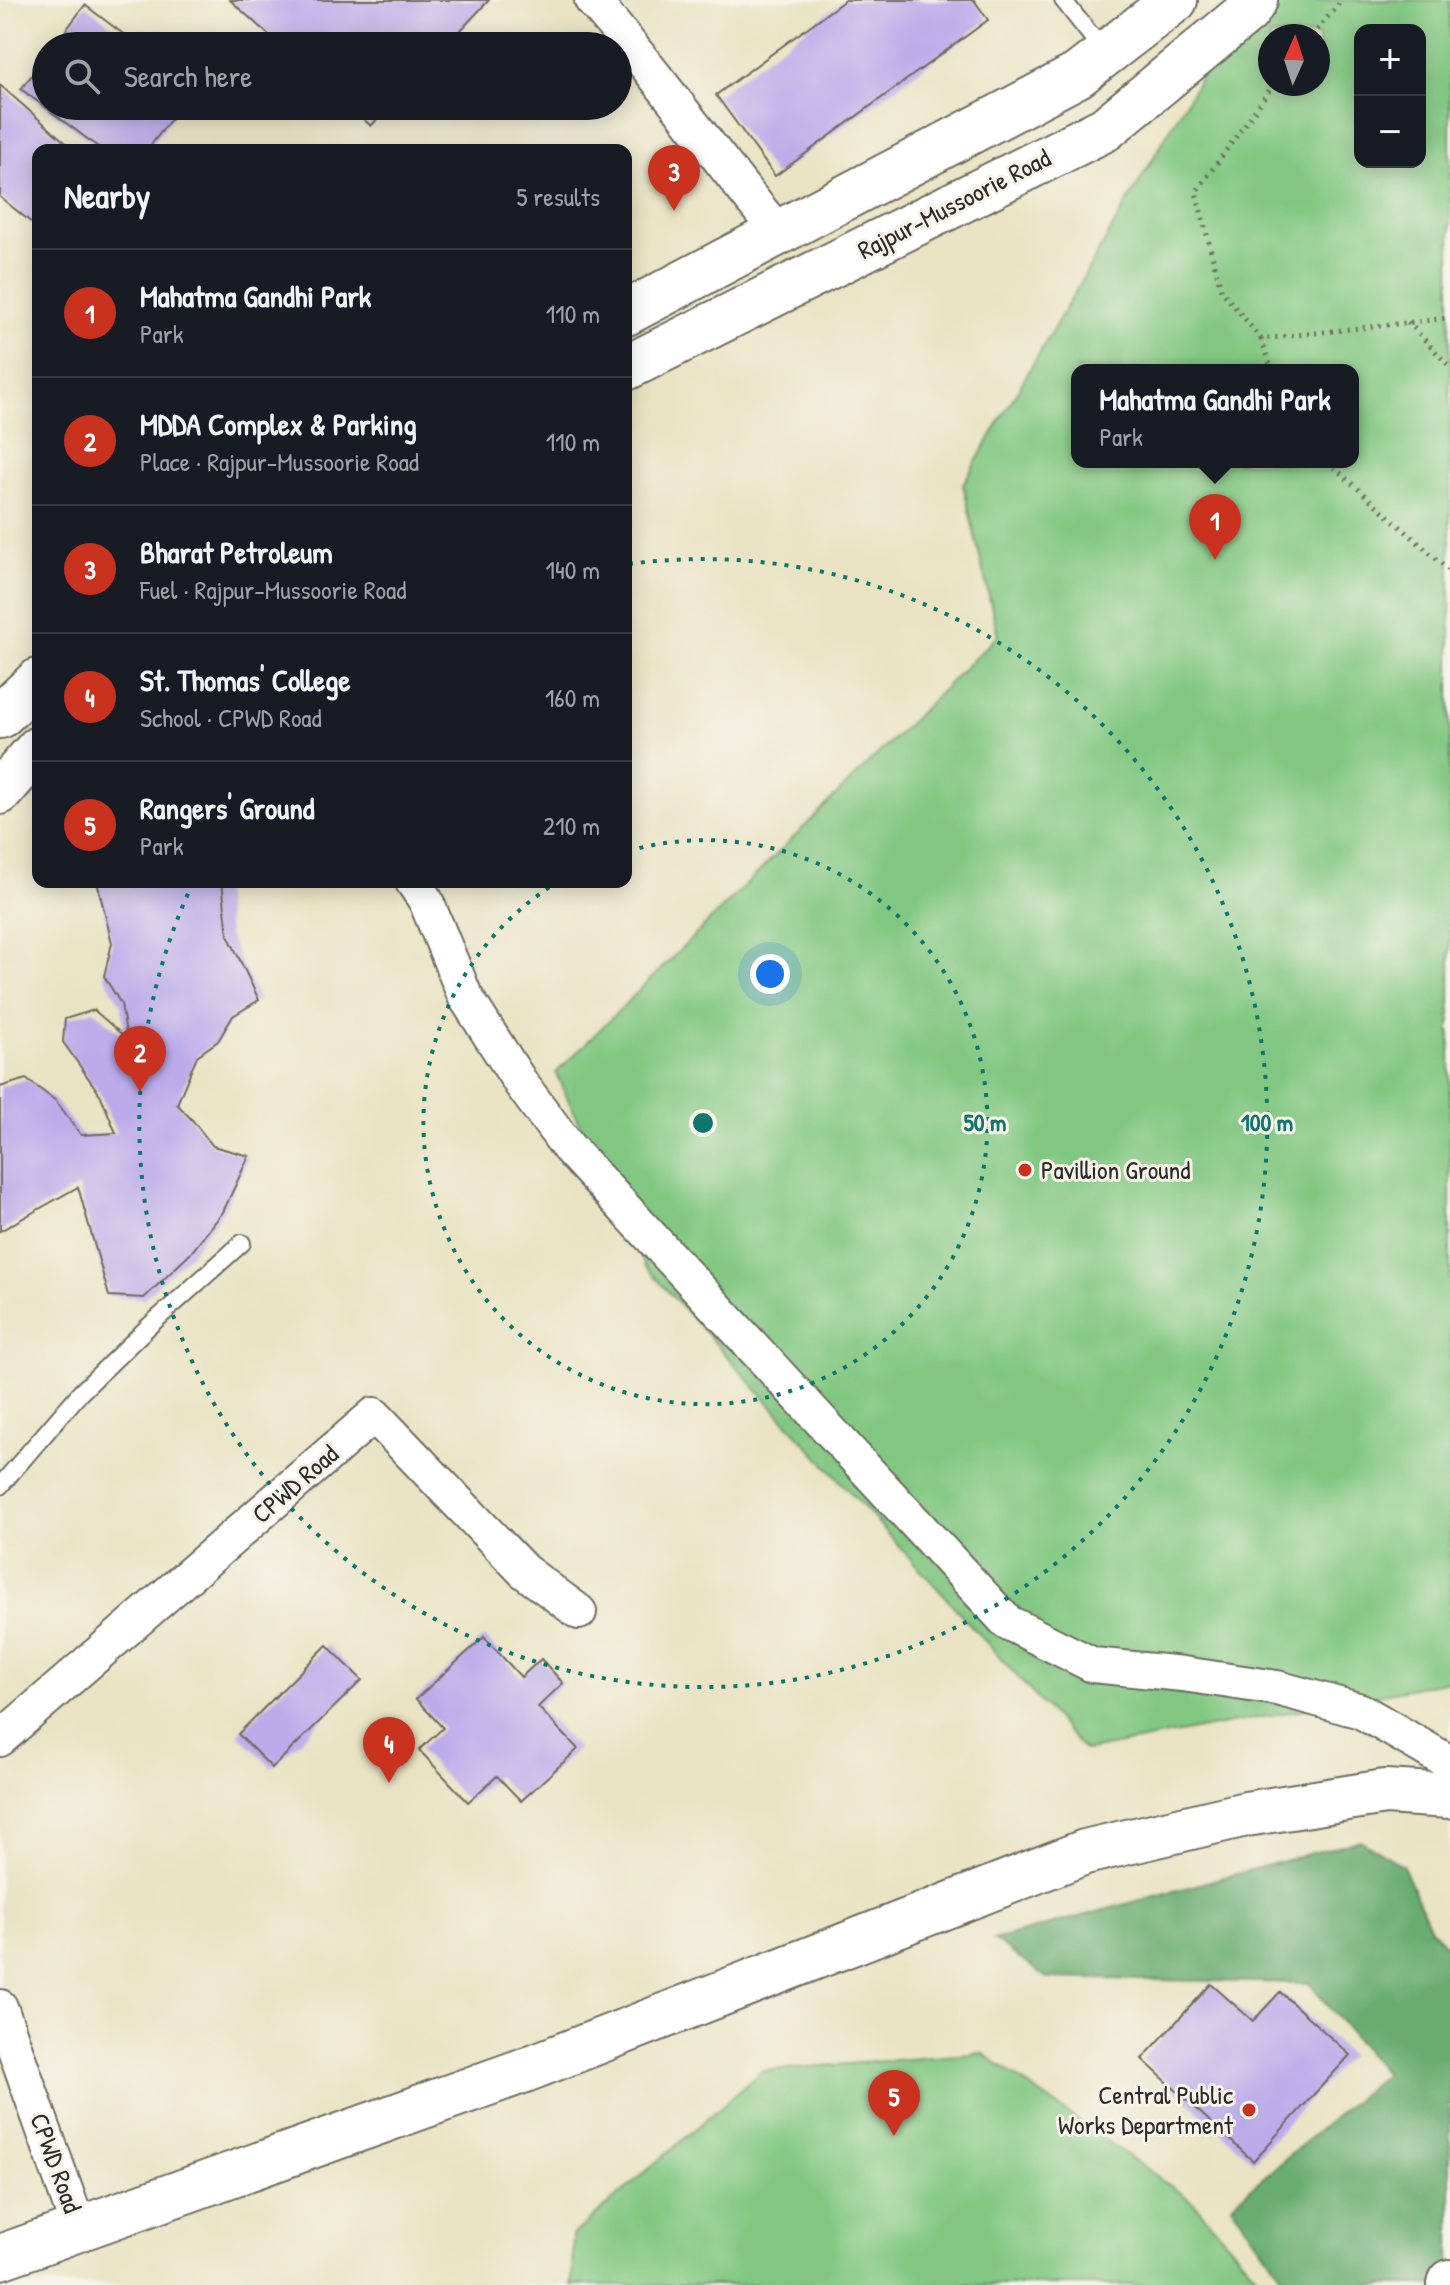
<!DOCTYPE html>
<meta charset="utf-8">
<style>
:root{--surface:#171b24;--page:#20242c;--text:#f1f3f6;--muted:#9ea1a6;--line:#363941;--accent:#c8321e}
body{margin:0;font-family:"Patrick Hand",sans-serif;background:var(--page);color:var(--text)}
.controls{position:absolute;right:24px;top:24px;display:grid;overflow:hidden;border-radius:16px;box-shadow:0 4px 20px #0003}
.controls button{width:72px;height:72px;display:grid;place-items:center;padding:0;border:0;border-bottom:2px solid var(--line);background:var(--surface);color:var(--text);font:40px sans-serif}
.compass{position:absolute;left:1258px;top:24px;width:72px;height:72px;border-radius:50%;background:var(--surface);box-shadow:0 4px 20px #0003;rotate:3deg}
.you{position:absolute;left:770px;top:974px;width:28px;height:28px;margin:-20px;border:6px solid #fff;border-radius:50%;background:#1a73e8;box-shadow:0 0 0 12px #1a73e833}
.badge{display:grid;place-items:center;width:52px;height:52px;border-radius:50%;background:var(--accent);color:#fff;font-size:26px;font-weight:700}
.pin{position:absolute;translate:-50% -66px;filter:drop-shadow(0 2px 4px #0008)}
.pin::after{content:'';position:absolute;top:42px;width:28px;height:24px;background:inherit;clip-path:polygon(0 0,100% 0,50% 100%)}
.popup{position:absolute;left:1071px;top:364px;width:288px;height:104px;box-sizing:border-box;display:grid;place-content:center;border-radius:16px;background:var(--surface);filter:drop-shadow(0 2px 6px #0005);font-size:26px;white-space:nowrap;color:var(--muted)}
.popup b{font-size:30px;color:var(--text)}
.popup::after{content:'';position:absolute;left:50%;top:100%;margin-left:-16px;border:16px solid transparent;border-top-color:var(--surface)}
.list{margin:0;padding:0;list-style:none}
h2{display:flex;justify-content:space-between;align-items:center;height:104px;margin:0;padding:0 32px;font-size:34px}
h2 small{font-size:26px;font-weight:400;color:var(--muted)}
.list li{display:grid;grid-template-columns:52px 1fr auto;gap:24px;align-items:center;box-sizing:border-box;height:128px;padding:0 32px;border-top:2px solid var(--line)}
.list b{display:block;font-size:30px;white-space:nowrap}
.list p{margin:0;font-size:26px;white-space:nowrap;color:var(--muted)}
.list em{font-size:26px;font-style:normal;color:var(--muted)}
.icon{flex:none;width:44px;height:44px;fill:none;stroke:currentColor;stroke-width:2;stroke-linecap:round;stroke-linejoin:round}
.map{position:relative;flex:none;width:1450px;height:2285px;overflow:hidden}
.search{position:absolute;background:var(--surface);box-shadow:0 4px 20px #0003;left:32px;top:32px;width:600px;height:88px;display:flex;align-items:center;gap:20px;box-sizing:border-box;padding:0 28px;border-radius:44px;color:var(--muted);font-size:30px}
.panel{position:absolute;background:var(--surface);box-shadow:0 4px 20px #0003;left:32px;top:144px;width:600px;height:744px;border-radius:16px}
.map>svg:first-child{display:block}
.green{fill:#81c781;stroke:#567956;stroke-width:2;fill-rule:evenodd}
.forest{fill:#68ac6f;stroke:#4a6c4d;stroke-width:2}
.building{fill:#bbabea}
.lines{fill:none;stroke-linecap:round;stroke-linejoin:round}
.service-casing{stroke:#6e6b60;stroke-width:20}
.minor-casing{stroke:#6e6b60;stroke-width:38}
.tertiary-casing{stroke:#6e6b60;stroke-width:46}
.secondary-casing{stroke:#6e6b60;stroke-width:48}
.primary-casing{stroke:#6e6b60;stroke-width:48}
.path{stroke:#6e6b60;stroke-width:5;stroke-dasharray:2 6;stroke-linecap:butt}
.service{stroke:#fff;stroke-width:16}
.minor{stroke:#fff;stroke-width:34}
.tertiary{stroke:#fff;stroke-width:42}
.secondary{stroke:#fff;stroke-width:44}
.primary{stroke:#fff;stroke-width:44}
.ring{fill:none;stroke:#0f766e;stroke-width:4;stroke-dasharray:4 8}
.poi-dot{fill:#c8321e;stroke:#f7f3e8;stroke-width:3}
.labels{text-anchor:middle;stroke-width:6;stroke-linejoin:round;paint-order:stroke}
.street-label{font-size:26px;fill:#2b2b2b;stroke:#f7f3e8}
.poi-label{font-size:26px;fill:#2b2b2b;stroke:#f7f3e8;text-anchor:start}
.centre{fill:#0f766e;stroke:#f7f3e8;stroke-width:4}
.ring-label{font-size:24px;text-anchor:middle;font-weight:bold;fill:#0f766e;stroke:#f7f3e8;stroke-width:6;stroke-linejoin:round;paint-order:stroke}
</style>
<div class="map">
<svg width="1450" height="2285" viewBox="0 0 1450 2285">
<rect width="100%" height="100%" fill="#f7f3e8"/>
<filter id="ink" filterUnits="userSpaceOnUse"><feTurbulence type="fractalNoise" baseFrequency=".0125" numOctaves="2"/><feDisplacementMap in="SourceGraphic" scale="16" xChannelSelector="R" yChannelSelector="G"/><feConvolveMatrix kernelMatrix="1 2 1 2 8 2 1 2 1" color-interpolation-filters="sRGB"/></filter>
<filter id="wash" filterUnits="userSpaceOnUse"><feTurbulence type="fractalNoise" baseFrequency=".006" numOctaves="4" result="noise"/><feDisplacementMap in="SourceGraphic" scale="32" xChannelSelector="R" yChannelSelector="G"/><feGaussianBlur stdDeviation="1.8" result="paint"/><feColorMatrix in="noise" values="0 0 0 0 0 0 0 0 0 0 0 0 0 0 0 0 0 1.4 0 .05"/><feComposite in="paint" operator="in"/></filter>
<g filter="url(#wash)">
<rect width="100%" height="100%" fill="#e9e3c3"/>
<g class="green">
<path d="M1260 0H1450V1681L1085 1751 645 1266 556 1073 998 635 963 484 1204 71ZM1360 30H1420V162H1360ZM1270 36H1318V84H1270ZM1077 370H1353V462H1077Z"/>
<path d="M982 2053 1192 2201 1265 2285H572L573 2235 762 2071Z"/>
</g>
<path class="forest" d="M1360 1840 1403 1866 1431 1929 1450 1950V2285H1288L1231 2205 1385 2074 1309 1983 1047 1978 994 1940Z"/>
<g id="blocks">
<g class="building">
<path d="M230 0H489L446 46H281Z"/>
<path d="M845 0H974L988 20 775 176 716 95Z"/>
<path d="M85 5 139 46H54Z"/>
<path d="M46 57V106H181L147 150H102L21 89Z"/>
<path d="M0 85 74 150H38V228L0 197Z"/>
<path d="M349 106H390L371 126Z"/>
<path d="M97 882H222L228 935 259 1000 233 1016 218 1041 197 1056 177 1104 193 1121 213 1146 249 1156 223 1212 190 1254 144 1298 109 1296 78 1187 0 1231V1087L26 1079 56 1101 81 1135 116 1133 101 1096 63 1042 65 1019 94 1010 127 1039 121 1004 104 976 112 943Z"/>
<path d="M484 1637 521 1677 541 1659 563 1683 538 1707 578 1749 521 1801 497 1776 468 1802 419 1750 443 1728 416 1699Z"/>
<path d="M327 1645 362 1680 272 1768 238 1734Z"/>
<path d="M1211 1984 1253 2021 1280 1992 1350 2055 1253 2161 1142 2059Z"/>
</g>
</g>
</g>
<g filter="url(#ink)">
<use href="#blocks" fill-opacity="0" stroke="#6e6b60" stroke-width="2"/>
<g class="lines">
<g class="service-casing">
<g id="service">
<path d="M1063 0 1104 52"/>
<path d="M0 1486 80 1393 148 1327 242 1243"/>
</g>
</g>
<g class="minor-casing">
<g id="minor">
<path d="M592 0C658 75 715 157 779 233"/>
<path d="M413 882 426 901 465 996 522 1085 568 1147 1007 1622 1093 1665 1183 1674 1277 1688 1361 1711 1450 1763"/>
<path d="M0 1739 374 1415 524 1571 579 1612"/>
<path d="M0 2007 79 2229"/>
</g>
</g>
<g class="tertiary-casing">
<path id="tertiary" d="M1449 2285 1450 2281"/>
</g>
<g class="secondary-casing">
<path id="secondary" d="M0 2257 525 2070 1085 1852 1246 1814 1385 1792 1450 1796"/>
</g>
<g class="primary-casing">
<g id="primary">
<path d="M626 313 1078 75 1175 0"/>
<path d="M626 368 1105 129 1247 12 1255 0"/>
<path d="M0 716 38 681"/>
<path d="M0 792 38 749"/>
</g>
</g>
<g class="path">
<path d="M1312 36 1342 0"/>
<path d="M1274 84 1196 192 1221 290 1261 339 1450 318"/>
<path d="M1408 322 1450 367"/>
<path d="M1261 339 1272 370"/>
<path d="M1328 462 1450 571"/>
</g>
<use href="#service" class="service"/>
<use href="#minor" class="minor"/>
<use href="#tertiary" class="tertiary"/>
<use href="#secondary" class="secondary"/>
<use href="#primary" class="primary"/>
</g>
</g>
<g class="ring">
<path d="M628 851A282 282 0 1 1 556 883"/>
<path d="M629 564A564 564 0 1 1 192 885"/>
</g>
<g class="poi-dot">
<circle cx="1025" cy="1170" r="8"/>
<circle cx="1249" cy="2110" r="8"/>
</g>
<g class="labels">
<g class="street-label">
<text transform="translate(954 204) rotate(-27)" y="9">Rajpur-Mussoorie Road</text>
<text transform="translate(295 1484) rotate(-41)" y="9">CPWD Road</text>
<text transform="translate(56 2163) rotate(70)" y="9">CPWD Road</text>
</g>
<g class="poi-label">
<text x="1041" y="1179">Pavillion Ground</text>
<text x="1233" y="2104" text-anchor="end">Central Public<tspan x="1233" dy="30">Works Department</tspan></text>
</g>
</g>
<circle cx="703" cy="1123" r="12" class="centre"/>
<g class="ring-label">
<text x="985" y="1131">50 m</text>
<text x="1267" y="1131">100 m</text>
</g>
</svg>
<div class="controls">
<button>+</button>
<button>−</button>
</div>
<svg class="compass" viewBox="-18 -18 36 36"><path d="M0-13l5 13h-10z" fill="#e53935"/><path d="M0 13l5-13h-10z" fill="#9ea1a6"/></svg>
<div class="you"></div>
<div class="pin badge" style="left:1215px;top:560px">1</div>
<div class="popup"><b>Mahatma Gandhi Park</b>Park</div>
<div class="pin badge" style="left:140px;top:1092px">2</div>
<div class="pin badge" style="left:674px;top:211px">3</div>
<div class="pin badge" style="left:389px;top:1783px">4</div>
<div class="pin badge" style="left:894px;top:2136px">5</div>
<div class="search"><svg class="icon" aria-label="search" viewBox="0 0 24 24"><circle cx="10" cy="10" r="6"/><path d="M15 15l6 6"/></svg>Search here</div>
<section class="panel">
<h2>Nearby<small>5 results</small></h2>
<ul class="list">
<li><span class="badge">1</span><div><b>Mahatma Gandhi Park</b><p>Park</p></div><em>110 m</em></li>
<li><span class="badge">2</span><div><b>MDDA Complex &amp; Parking</b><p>Place · Rajpur-Mussoorie Road</p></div><em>110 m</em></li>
<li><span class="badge">3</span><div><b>Bharat Petroleum</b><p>Fuel · Rajpur-Mussoorie Road</p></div><em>140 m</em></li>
<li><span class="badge">4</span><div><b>St. Thomas' College</b><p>School · CPWD Road</p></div><em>160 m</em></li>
<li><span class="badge">5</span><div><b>Rangers' Ground</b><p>Park</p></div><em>210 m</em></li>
</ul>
</section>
</div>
